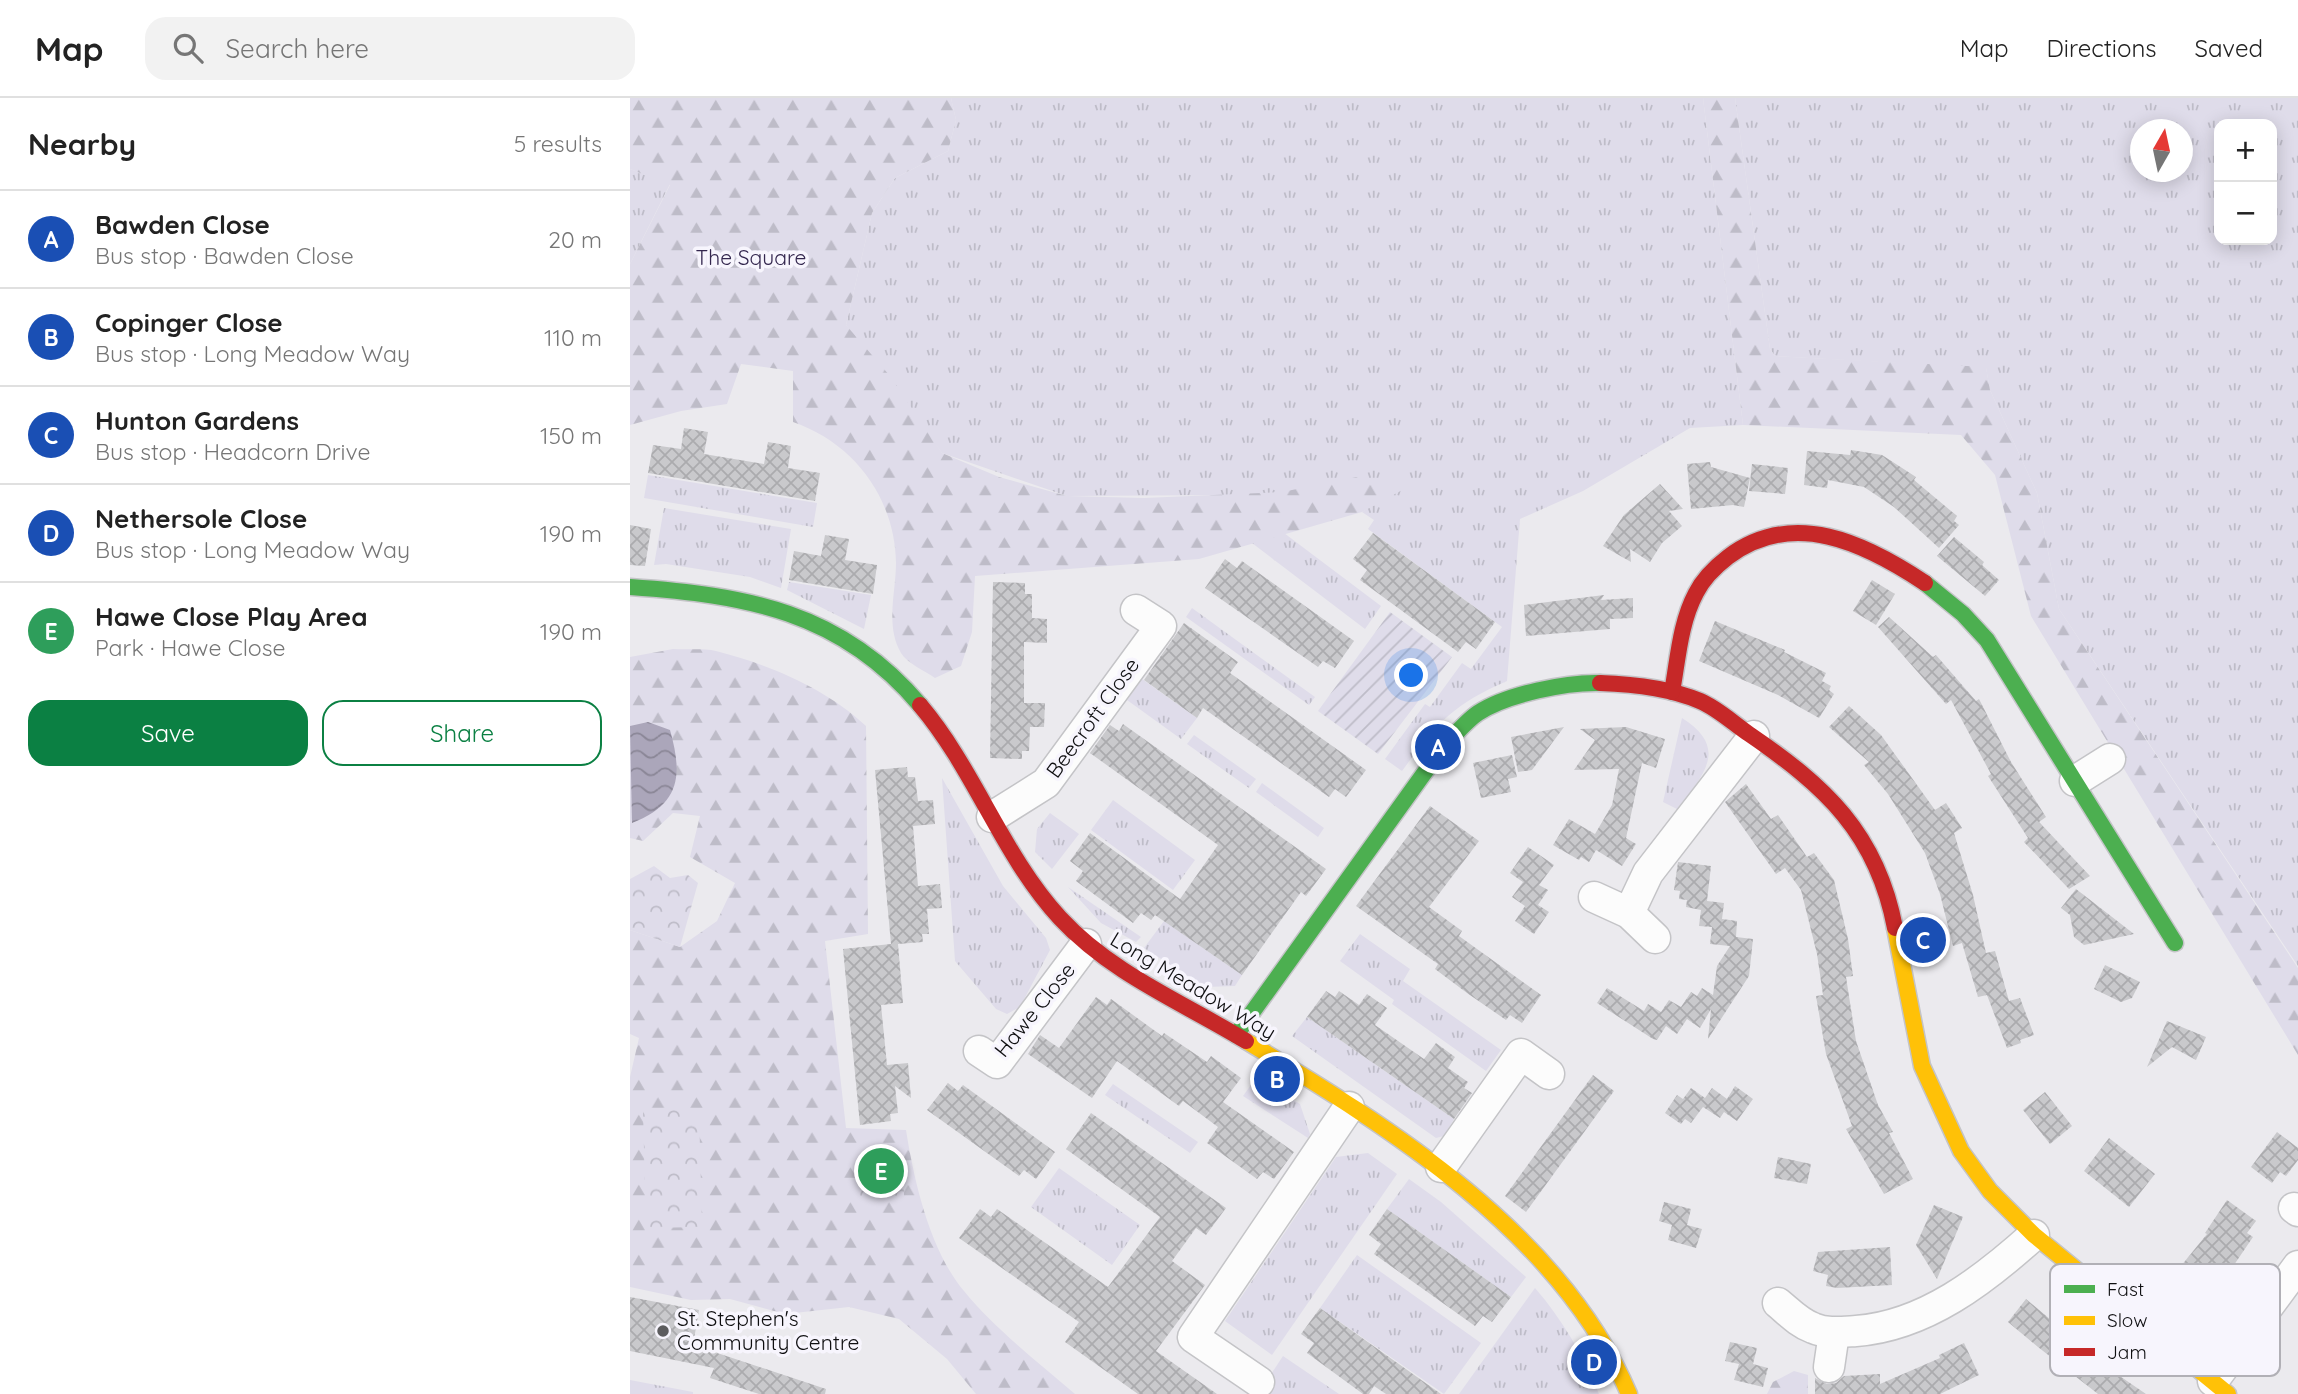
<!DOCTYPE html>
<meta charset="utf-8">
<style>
:root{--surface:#fff;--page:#f2f2f2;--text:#222;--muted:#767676;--line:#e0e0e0;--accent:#0b8043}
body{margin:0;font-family:Quicksand,sans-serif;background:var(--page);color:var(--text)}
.controls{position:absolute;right:21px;top:21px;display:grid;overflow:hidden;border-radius:14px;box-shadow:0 4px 18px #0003}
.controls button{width:63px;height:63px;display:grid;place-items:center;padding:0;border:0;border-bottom:2px solid var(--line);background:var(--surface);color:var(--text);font:35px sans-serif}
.compass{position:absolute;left:1500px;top:21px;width:63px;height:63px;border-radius:50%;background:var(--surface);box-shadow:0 4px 18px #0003;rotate:9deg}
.you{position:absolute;left:782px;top:578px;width:24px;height:24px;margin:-18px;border:5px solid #fff;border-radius:50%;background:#1a73e8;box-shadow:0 0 0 10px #1a73e833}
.badge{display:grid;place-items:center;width:46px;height:46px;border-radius:50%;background:var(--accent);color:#fff;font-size:23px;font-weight:700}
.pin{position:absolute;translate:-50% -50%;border:4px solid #fff;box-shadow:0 2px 7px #0006}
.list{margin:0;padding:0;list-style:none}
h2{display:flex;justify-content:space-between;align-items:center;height:91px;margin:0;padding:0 28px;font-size:30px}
h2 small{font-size:23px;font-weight:400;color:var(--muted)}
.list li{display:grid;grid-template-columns:46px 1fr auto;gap:21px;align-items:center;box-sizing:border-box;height:98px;padding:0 28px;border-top:2px solid var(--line)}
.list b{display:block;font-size:26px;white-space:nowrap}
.list p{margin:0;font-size:23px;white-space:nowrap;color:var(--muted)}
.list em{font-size:23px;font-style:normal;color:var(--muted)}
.actions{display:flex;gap:14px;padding:21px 28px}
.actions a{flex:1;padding:16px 0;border:2px solid var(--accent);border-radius:21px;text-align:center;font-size:24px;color:var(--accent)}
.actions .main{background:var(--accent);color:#fff}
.icon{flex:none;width:38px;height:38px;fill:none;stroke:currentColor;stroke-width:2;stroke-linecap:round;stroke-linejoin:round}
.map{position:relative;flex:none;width:1668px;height:1296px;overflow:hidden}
header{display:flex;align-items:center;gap:42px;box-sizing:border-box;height:98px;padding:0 35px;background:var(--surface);border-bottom:2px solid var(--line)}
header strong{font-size:33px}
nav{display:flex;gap:38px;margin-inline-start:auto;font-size:24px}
.search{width:490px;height:63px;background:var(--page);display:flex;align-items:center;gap:18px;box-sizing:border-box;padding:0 24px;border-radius:21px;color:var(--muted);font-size:26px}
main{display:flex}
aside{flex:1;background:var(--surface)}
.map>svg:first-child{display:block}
.grass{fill:url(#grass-tufts);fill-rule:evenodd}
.forest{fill:url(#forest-firs)}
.park{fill:url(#park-crowns)}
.garden{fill:url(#garden-furrows)}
.water{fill:url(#water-waves)}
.building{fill:url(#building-cross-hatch)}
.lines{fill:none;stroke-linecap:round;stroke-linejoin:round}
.street-casing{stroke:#c4c4c7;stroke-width:33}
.fast-casing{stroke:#c4c4c7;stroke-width:19}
.slow-casing{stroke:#c4c4c7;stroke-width:19}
.jam-casing{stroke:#c4c4c7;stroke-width:19}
.street{stroke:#fcfcfc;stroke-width:30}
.fast{stroke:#4caf50;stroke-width:16}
.slow{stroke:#ffc107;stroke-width:16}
.jam{stroke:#c62828;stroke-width:16}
.poi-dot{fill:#5c5c5e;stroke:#f7f5fd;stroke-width:2.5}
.labels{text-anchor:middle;stroke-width:7;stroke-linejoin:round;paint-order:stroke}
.park-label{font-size:21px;fill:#33264e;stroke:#f7f5fd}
.street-label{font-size:21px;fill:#0f0f11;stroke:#f7f5fd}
.poi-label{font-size:21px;fill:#0f0f11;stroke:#f7f5fd;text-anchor:start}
.key{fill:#f7f5fd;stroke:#b1b0b6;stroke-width:2}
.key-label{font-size:19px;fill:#0f0f11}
</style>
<header>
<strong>Map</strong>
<div class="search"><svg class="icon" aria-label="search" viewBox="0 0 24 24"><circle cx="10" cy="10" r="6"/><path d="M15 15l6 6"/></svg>Search here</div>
<nav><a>Map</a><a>Directions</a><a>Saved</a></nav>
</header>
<main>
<aside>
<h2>Nearby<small>5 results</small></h2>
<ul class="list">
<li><span class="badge" style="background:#1a4fb4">A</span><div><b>Bawden Close</b><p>Bus stop · Bawden Close</p></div><em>20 m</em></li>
<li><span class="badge" style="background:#1a4fb4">B</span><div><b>Copinger Close</b><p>Bus stop · Long Meadow Way</p></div><em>110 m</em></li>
<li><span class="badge" style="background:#1a4fb4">C</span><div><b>Hunton Gardens</b><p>Bus stop · Headcorn Drive</p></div><em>150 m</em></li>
<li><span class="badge" style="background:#1a4fb4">D</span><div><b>Nethersole Close</b><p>Bus stop · Long Meadow Way</p></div><em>190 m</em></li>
<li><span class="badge" style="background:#2e9e5b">E</span><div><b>Hawe Close Play Area</b><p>Park · Hawe Close</p></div><em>190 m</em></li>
</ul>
<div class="actions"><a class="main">Save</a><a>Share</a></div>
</aside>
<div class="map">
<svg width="1668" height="1296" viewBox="0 0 1668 1296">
<defs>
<pattern id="grass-tufts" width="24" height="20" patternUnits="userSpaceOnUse" patternTransform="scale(1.75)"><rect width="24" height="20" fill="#dfdcea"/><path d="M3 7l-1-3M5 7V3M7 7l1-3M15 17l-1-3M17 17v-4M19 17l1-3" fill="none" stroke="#bebcc8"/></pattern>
<pattern id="forest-firs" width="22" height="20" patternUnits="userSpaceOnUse" patternTransform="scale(1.75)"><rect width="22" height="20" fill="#dfdcea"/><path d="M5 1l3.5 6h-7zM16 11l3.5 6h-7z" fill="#bebcc8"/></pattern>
<pattern id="park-crowns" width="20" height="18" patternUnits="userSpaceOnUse" patternTransform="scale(1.75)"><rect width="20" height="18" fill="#dfdcea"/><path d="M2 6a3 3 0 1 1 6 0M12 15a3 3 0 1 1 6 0" fill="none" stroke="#bebcc8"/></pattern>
<pattern id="garden-furrows" width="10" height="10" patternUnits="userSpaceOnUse" patternTransform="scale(1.75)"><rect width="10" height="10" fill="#dfdcea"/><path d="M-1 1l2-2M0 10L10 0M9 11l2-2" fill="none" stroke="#bebcc8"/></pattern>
<pattern id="water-waves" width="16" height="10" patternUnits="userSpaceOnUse" patternTransform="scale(1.75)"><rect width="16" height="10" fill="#aba6ba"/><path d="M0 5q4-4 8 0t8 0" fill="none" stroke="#8a8696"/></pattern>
<pattern id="building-cross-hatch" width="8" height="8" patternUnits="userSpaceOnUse" patternTransform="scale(1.75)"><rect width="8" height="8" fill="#c9c9cc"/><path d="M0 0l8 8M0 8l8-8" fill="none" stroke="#ababae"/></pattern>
</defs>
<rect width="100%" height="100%" fill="#ebeaee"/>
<g class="grass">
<path d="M321 0H1073L1113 327 1060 330 953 393 890 421 877 583C822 607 807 625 772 673L755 661 795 606 800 609 832 565 841 571 872 529 738 431 744 422 732 414 761 396 437 398 312 355 216 227 242 115 265 80 318 53 326 22Z"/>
<path d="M1105 0H1668V868L1429 511 1407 395 1360 292 1356 270 1145 258 1140 251ZM1589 26H1642V142H1589ZM1510 32H1552V74H1510Z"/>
<path d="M0 71 40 86 0 166Z"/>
<path d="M18 377 187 405 183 429 14 400Z"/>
<path d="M34 410 161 431 151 490 120 479 36 466 24 467Z"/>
<path d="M654 435 751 508 735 531 622 445Z"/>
<path d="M159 484 241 497 234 531 157 492Z"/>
<path d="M562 510 685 599 679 607 556 519Z"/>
<path d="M512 581 567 620 551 641 497 602Z"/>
<path d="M1052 620C1100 650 1073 678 1047 711L1033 704Z"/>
<path d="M564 637 626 681 619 690 557 646Z"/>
<path d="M312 680 373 788 416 840 420 852 390 909 377 916 366 911 325 863Z"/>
<path d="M632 685 694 730 688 739 626 694Z"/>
<path d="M483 702 565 762 543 792 461 732Z"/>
<path d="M420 715 449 736 422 771 405 754 407 731Z"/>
<path d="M438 789 511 839 506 844 471 825Z"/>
<path d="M534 823 612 877 605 888 575 889 514 850Z"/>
<path d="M730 836 780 871 773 883 871 952 856 973 762 906 764 902 710 863Z"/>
<path d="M677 919 824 1021 814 1038 806 1040 662 938Z"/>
<path d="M626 980 670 1006 680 1036 678 1040 613 998Z"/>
<path d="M483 986 568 1044 560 1055 475 997Z"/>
<path d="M738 1055 767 1076 642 1257 595 1223 706 1059Z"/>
<path d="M429 1070 510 1127 482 1167 401 1109Z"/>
<path d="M779 1081 811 1104 896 1179 881 1199 757 1111Z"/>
<path d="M727 1157 851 1245 814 1296 690 1210Z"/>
<path d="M905 1190C932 1221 953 1257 969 1296H829Z"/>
<path d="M653 1258 709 1296H628Z"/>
<path d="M0 1282 63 1294V1296H0Z"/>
</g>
<g class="forest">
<path d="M0 0H321L326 22 318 53 265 80 242 115 216 227 260 278 312 355 369 379 437 398 514 400 652 394 732 378 776 390 732 414 569 461 345 478 342 534 331 568 305 580C295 573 277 565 271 555 255 528 266 494 266 465 265 400 224 345 163 324V273L111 266 97 306 51 313 0 327V166L40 87 0 71Z"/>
<path d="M1073 0H1105L1140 251 1145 258 1356 269 1360 292 1407 395 1429 511 1668 870V957L1401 518 1365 377 1331 337 1113 327Z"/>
<path d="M43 551C57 552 73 550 86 553 138 566 197 591 236 628L238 836 195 843 216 1030 276 1032C284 1083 300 1153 334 1193 365 1231 408 1264 445 1296H346L317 1261 269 1221 219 1209 155 1216 100 1201 61 1202 0 1189V979L9 940 0 936V832L50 849 87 823 105 785 60 759 70 718 43 715 13 743 0 740V559Z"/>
<path d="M1164 1273 1178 1277V1296H1137L1143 1284Z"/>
</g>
<g class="park">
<path d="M24 768 40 780 58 777 68 785 50 849 0 832V781Z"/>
<path d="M69 1011 72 1129 16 1130 13 1012Z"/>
<path d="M227 1047 273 1048 274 1099 230 1098Z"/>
</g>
<path class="garden" d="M760 514 822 559 748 656 688 613Z"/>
<path class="water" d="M18 624 40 632C53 678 50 706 2 725L0 628Z"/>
<g class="building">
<path d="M54 330 78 334 74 356 134 366 138 344 161 348 158 370 190 375 185 403 18 375 23 347 51 351Z"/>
<path d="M1221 352 1252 357 1286 379 1284 382 1327 418 1324 423 1329 427 1309 450 1264 409 1234 389 1198 382 1197 390 1174 387 1177 353 1220 357Z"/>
<path d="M1080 364 1081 369 1120 380 1114 409 1103 407 1061 411 1057 366Z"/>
<path d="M1122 366 1158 370 1155 396 1119 393Z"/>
<path d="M1030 386 1053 411 1039 413 1052 428 1032 445 1020 464 1000 451 1001 464 973 448 994 417Z"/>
<path d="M0 427 21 431 15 468 0 467Z"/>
<path d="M743 435 865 524 846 551 836 544 828 554 730 482 737 472 723 461Z"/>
<path d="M195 437 219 441 215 462 247 467 243 496 159 482 164 453 191 458Z"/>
<path d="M1324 439 1354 464 1352 467 1369 482 1355 498 1307 458Z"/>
<path d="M595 461 607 470 612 463 724 543 705 570 693 563 688 569 575 490Z"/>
<path d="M1242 482 1265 496 1246 527 1223 513Z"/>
<path d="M363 484 395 485V496H402V520L417 521V545L394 544V605H415L414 629H400L399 653H392V661L360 660Z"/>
<path d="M974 497 971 502 1003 500V520L980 521V531L896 538 894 507Z"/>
<path d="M1259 519 1303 559 1306 557 1346 603 1349 601 1381 664 1416 719 1409 724 1460 778 1439 791 1394 744 1398 740 1358 678 1361 676 1321 602 1316 606 1248 529Z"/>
<path d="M1085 523 1155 552 1154 554 1196 575 1192 583 1201 588 1199 592 1204 596 1189 620 1148 597 1069 563Z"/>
<path d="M554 525 608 564 600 575 736 672 716 699 705 691 699 699 573 610 567 620 514 582Z"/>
<path d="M1219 608 1251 637 1305 712 1316 705 1332 730 1324 735 1343 797 1356 855 1365 853 1379 903 1390 900 1404 937 1390 942 1391 945 1377 950 1357 897 1348 899 1332 845 1323 848 1310 796 1295 755 1258 696 1234 667 1239 664 1199 629Z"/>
<path d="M493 626 696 771 676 798 671 794 612 877 525 817 521 822 511 815 503 825 446 783 453 773 440 763 460 735 550 801 588 747 460 655 480 627 489 633Z"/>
<path d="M934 629 902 672 888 674 881 639Z"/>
<path d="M996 629 1035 641 1026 670 1012 665 996 740 1006 746 992 768 966 752 959 764 951 759 949 762 923 747 939 721 965 736 982 707 989 671 944 672 965 642 950 631Z"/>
<path d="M882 657 887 679 878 681 881 694 851 700 843 665Z"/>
<path d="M277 669 278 679H285L288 703 303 702 305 726 283 728 288 788 310 786 312 810 297 811 299 836H292L293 844 268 846 273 905 251 907 257 967 278 965 281 1000 265 988 268 1015 260 1016 261 1023 230 1027 213 851 261 846 245 672Z"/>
<path d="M1116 686 1141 721 1148 717 1177 759 1184 755 1204 782 1218 841 1223 878 1216 879 1226 943 1248 1007 1263 1034 1259 1035 1283 1081 1254 1096 1216 1031 1222 1028 1196 956 1186 898 1193 897 1187 856 1171 792 1155 770 1146 776 1095 704Z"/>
<path d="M800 708 849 743 799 809 832 833 829 838 911 897 892 925 880 917 876 922 837 895 805 871 808 866 726 808Z"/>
<path d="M898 749 924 767 909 787 918 792 908 807 919 814 904 836 885 823 895 808 882 799 893 784 880 775Z"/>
<path d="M1048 764 1081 768 1077 803 1094 805 1092 821 1107 823 1106 839 1123 841 1119 878 1078 941 1081 911 1070 930 1057 921 1047 936 1036 928 1027 942 1023 941 967 905 977 890 1014 913 1018 906 1031 914 1039 902 1051 909 1061 894 1067 898 1072 890 1083 897 1087 868 1100 848 1080 846 1082 829 1069 828 1071 812 1056 809 1057 802 1049 801 1050 793 1044 792Z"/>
<path d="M1446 791 1504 836 1454 847 1444 839 1440 817 1431 810Z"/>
<path d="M1475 867 1510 884 1502 900 1491 904 1464 891Z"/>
<path d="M696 893 705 899 709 893 729 907 737 896 757 910 745 927 794 961 806 945 825 959 818 970 838 984 834 990 842 995 824 1021 677 919Z"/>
<path d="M466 899 477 907 481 901 532 938 534 935 577 964 581 958 611 980 593 1004 664 1054 644 1081 633 1074 627 1081 577 1045 588 1029 553 1003 549 1008 487 963 462 1000 398 956 410 937 429 950Z"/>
<path d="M1537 923 1576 939 1566 962 1542 949 1517 969Z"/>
<path d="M963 977 984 993 896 1114 875 1098Z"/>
<path d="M318 985 328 993 333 987 425 1054 406 1081 394 1072 389 1078 297 1012Z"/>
<path d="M1105 988 1123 1001 1107 1023 1094 1014 1090 1020 1073 1009 1061 1025 1055 1021 1051 1026 1035 1015 1047 997 1053 1001 1061 990 1075 1000 1082 990 1097 1001Z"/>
<path d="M1415 994 1442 1028 1420 1046 1393 1012Z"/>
<path d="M461 1015 596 1110 576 1137 566 1130 542 1163 575 1187 526 1253 587 1296H508L435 1244 449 1224 329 1140 350 1111 361 1119 367 1111 478 1189 530 1119 436 1051Z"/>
<path d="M1647 1034 1668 1050V1062L1656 1078 1650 1074 1642 1085 1621 1069Z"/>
<path d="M1479 1040 1525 1076 1499 1109 1454 1073Z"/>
<path d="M1148 1059 1181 1066 1177 1086 1144 1080Z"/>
<path d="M1597 1102 1626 1123 1617 1135 1623 1139 1589 1189 1586 1186 1581 1192 1551 1168 1577 1136 1575 1135Z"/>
<path d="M1034 1104 1061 1111 1057 1127 1072 1131 1066 1150 1038 1142 1042 1127 1029 1123Z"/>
<path d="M1304 1107 1333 1119 1307 1181 1286 1147Z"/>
<path d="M757 1111 881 1199 862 1224 853 1218 845 1228 744 1156 751 1146 739 1137Z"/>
<path d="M1260 1149 1262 1187 1207 1190 1196 1188 1198 1177 1183 1173 1188 1154Z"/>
<path d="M0 1199 69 1212 63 1247 196 1291 195 1296H129L80 1280 84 1270 0 1253Z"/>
<path d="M1396 1201 1478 1270 1516 1296H1468L1408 1249 1378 1224Z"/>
<path d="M690 1210 811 1296H756L744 1288 739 1296H733L677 1255 684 1245 671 1236Z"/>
<path d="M1100 1244 1127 1250 1123 1266 1138 1270 1133 1289 1104 1282 1109 1266 1095 1263Z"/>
<path d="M1334 1245 1349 1277 1310 1296H1185V1280L1197 1286 1206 1285 1214 1278 1250 1276V1286L1310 1260 1309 1257Z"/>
</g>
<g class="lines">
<g class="street-casing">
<g id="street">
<path d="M1445 683 1480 661"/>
<path d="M362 719 416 685 531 528 506 512"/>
<path d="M964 799 999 815 1025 840"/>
<path d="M999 815 1018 775 1124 638"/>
<path d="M349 953 367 965 456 846"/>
<path d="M811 1069 891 956 919 976"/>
<path d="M1664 1110 1668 1113"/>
<path d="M1148 1205C1159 1214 1169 1225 1183 1230 1196 1236 1211 1234 1226 1233 1295 1228 1354 1182 1404 1137"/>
<path d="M1199 1269 1204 1235"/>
<path d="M1583 1283 1668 1168"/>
<path d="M629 1284 563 1239 719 1009"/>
</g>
</g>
<g class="fast-casing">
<g id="fast">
<path d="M1295 485 1333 516 1357 542 1545 845"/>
<path d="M0 489C115 497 211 513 290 607"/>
<path d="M606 937 813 649C824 638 836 623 848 615 877 596 937 584 970 585"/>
</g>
</g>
<g class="slow-casing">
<g id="slow">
<path d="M1265 830 1292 968 1331 1053 1360 1093 1404 1137 1598 1296"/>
<path d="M616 943C759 1029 931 1135 999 1296"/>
</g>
</g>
<g class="jam-casing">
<g id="jam">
<path d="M970 585C1003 586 1039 590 1070 603 1087 610 1103 625 1119 636 1195 688 1247 735 1265 830"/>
<path d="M1042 594C1048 561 1050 525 1066 495 1073 481 1085 469 1098 459 1163 410 1235 445 1295 485"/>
<path d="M290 607C345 672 372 757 430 820 482 876 552 904 616 943"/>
</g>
</g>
<use href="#street" class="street"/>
<use href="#fast" class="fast"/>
<use href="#slow" class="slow"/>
<use href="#jam" class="jam"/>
</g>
<circle class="poi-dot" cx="33" cy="1233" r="7"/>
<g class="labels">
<g class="park-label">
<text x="121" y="167">The Square</text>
</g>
<g class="street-label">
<text transform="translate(463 620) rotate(-54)" y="7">Beecroft Close</text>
<text transform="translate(563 888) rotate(31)" y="7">Long Meadow Way</text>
<text transform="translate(405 912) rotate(-51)" y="7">Hawe Close</text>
</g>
<g class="poi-label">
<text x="47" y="1228">St. Stephen's<tspan x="47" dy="24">Community Centre</tspan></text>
</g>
</g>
<rect x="1420" y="1166" width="230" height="112" rx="10" class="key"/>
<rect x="1434" y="1187" width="31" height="8" fill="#4caf50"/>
<rect x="1434" y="1218" width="31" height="9" fill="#ffc107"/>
<rect x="1434" y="1250" width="31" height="8" fill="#c62828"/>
<g class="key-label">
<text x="1477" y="1198">Fast</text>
<text x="1477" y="1229">Slow</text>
<text x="1477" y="1261">Jam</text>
</g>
</svg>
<div class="controls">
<button>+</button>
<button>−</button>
</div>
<svg class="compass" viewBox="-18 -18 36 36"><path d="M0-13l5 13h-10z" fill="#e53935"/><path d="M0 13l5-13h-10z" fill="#767676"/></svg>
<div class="you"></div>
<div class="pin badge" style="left:808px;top:649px;background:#1a4fb4">A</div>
<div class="pin badge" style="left:647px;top:981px;background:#1a4fb4">B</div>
<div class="pin badge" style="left:1293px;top:842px;background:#1a4fb4">C</div>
<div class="pin badge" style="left:964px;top:1264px;background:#1a4fb4">D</div>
<div class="pin badge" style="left:251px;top:1073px;background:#2e9e5b">E</div>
</div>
</main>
